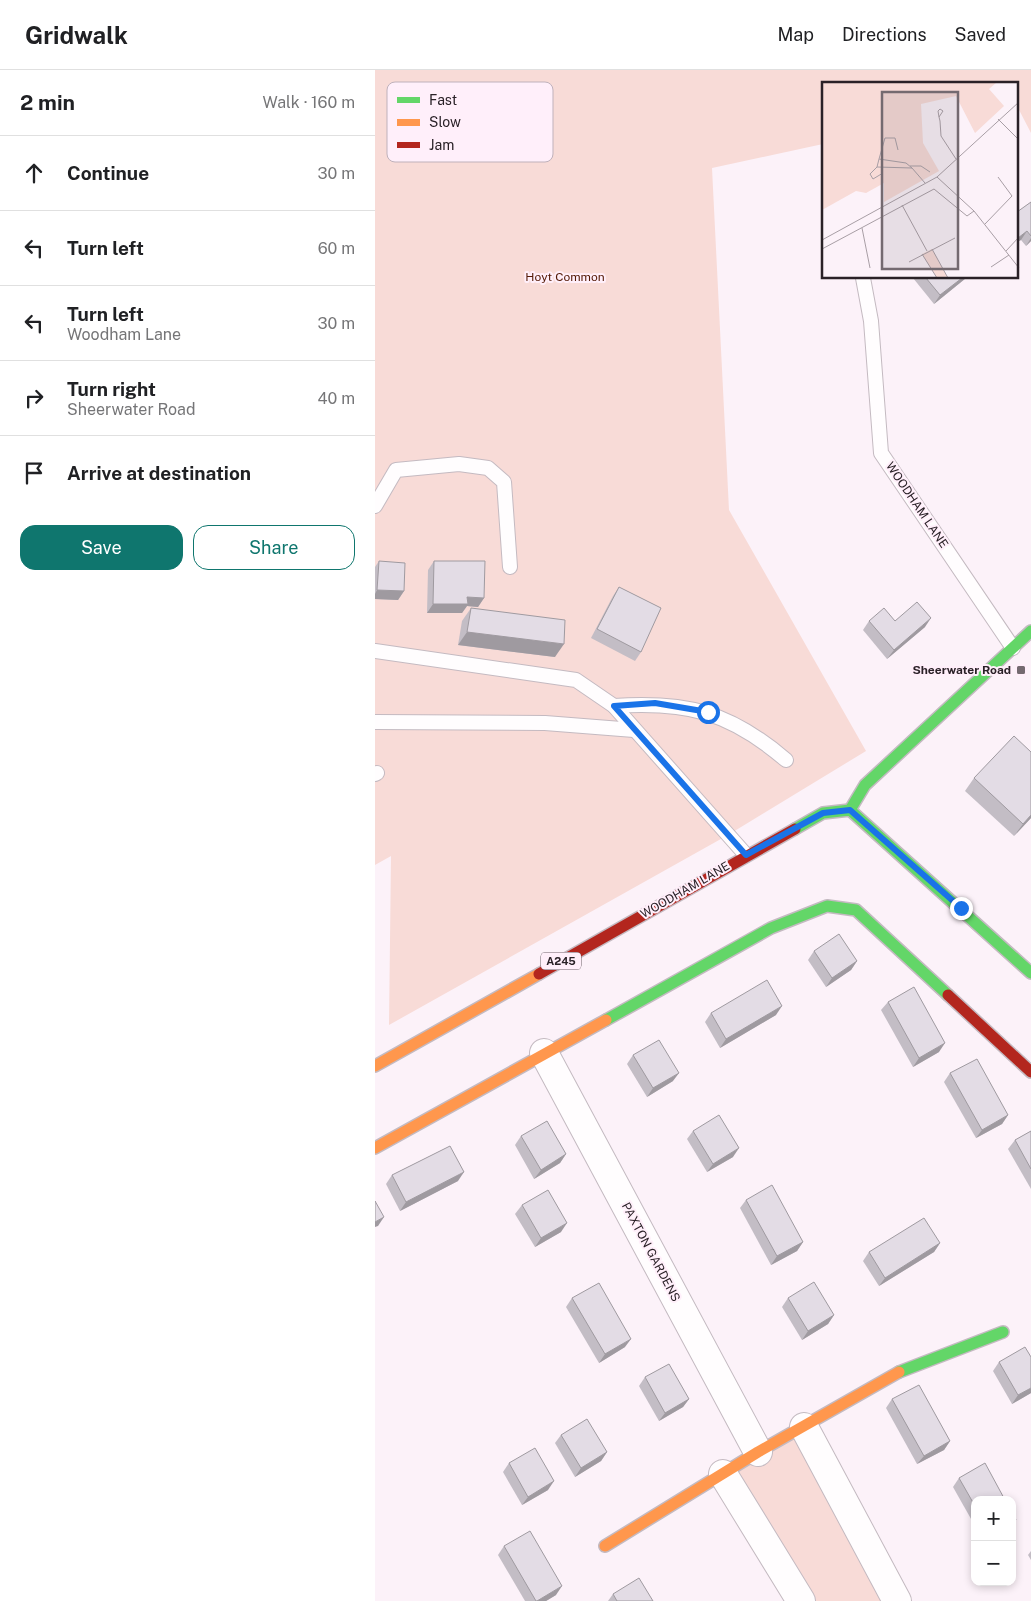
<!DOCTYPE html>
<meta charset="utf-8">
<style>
:root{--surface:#fff;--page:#f2f2f2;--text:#202124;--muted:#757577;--line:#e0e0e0;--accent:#0f766e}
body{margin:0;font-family:"Public Sans",sans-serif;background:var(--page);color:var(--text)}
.controls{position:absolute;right:15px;bottom:15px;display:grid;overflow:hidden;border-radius:10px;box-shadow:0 2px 8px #0003}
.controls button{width:45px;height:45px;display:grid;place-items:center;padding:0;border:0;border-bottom:1px solid var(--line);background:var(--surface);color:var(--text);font:25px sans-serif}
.stop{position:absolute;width:15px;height:15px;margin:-11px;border:4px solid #1a73e8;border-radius:50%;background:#fff}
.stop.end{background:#1a73e8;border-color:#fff;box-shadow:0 1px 5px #0008}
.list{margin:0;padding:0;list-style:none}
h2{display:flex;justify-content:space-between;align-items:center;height:65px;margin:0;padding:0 20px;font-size:21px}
h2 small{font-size:16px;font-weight:400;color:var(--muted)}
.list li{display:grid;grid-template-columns:32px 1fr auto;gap:15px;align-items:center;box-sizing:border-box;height:75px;padding:0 20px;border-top:1px solid var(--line)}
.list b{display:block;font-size:19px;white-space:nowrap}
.list p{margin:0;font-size:16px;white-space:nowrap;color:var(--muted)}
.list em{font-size:16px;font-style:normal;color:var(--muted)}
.actions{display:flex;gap:10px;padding:15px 20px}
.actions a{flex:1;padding:11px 0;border:1px solid var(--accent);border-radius:15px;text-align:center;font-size:18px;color:var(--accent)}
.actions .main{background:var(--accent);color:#fff}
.icon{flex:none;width:28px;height:28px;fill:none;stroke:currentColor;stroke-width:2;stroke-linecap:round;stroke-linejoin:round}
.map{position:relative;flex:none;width:656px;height:1531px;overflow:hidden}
header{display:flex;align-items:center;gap:30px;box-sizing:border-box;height:70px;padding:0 25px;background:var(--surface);border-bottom:1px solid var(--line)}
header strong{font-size:24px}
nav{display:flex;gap:28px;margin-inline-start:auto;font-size:18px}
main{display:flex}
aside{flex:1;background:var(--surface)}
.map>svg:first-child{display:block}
.green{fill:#f8dbd7}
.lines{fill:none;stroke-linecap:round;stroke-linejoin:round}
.lane-casing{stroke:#c4bac1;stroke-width:16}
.street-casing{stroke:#c4bac1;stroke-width:30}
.fast-casing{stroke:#c4bac1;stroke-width:14}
.slow-casing{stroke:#c4bac1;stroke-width:14}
.jam-casing{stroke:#c4bac1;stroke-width:14}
.lane{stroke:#fffdfe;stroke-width:14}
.street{stroke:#fffdfe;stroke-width:28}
.fast{stroke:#63d668;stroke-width:11}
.slow{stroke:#ff974d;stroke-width:11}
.jam{stroke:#b3261e;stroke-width:11}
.wall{fill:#c3bdc5}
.shaded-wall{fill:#9f9aa0}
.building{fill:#e3dce5;stroke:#9f9aa0}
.route{stroke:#1a73e8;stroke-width:6}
.poi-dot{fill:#746a70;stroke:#ffeffa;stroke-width:2}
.labels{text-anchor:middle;stroke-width:4;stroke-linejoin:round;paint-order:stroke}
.shield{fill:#ffeffa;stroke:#6a5f66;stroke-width:1}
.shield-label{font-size:11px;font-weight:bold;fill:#2a2127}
.park-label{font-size:12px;fill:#531804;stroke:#ffeffa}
.street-label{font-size:12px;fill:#2a2127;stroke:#ffeffa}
.poi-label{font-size:12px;font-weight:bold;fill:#2a2127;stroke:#ffeffa;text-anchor:end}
.inset-road{fill:none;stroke:#a89ea5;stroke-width:1}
.view{fill:#746a70;fill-opacity:0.15;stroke:#746a70;stroke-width:2.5}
.inset-edge{fill:none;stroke:#2a2127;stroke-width:2.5}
.key{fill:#ffeffa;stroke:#bfb1bb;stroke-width:1}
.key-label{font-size:14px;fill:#2a2127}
</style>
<header>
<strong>Gridwalk</strong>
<nav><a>Map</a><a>Directions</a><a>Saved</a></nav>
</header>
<main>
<aside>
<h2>2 min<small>Walk · 160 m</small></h2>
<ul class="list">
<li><svg class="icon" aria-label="ahead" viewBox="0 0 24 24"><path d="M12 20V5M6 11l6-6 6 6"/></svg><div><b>Continue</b></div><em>30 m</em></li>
<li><svg class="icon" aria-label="left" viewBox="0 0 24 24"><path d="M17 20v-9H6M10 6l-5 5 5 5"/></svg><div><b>Turn left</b></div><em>60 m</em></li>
<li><svg class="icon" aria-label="left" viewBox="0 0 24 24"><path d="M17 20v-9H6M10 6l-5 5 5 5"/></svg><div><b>Turn left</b><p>Woodham Lane</p></div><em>30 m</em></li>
<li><svg class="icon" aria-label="right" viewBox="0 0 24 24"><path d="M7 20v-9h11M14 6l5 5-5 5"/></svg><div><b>Turn right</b><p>Sheerwater Road</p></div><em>40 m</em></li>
<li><svg class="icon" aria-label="arrive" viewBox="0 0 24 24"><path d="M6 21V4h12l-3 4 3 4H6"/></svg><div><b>Arrive at destination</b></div></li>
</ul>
<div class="actions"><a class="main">Save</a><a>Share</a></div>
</aside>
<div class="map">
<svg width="656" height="1531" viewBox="0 0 656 1531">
<rect width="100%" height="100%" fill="#fcf2f9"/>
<g class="green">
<path d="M0 0H656V63L642 36V14H448V74L337 98 354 440 491 681 353 765 14 955 16 786 0 795Z"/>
<path d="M429 1357 522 1531H426L348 1404Z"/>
</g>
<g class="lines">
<g class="lane-casing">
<g id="lane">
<path d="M488 208 496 251 506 383 638 578"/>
<path d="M0 436 21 400 84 394 113 398 129 412 135 497"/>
<path d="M0 581 201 610 239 636 371 785"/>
<path d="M239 636C312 631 355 642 411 690"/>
<path d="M0 652 170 653 259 660"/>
<path d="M0 704 2 703"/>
</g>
</g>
<g class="street-casing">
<g id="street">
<path d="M169 983 383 1382"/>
<path d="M429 1357 522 1531"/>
<path d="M348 1404 426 1531"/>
</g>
</g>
<g class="fast-casing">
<g id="fast">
<path d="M475 740 490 715 656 561"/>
<path d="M420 759 448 743 475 740 656 903"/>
<path d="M231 950 396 858 452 836 481 840 573 925"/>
<path d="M524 1302 628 1262"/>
</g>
</g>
<g class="slow-casing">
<g id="slow">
<path d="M0 996 164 904"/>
<path d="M0 1078 231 950"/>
<path d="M230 1476 383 1382 524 1302"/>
</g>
</g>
<g class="jam-casing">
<g id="jam">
<path d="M164 904 420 759"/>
<path d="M573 925 656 1002"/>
</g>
</g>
<use href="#lane" class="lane"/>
<use href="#street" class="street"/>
<use href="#fast" class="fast"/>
<use href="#slow" class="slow"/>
<use href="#jam" class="jam"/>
</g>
<g class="wall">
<path d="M656 132V171L651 176 646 170 642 172V142Z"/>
<path d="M538 208H591L559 234Z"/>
<path d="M4 491 29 521 23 530 0 529V497Z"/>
<path d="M59 491 109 528 103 537 92 536 87 543H52L53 500Z"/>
<path d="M244 517 266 582 260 591 216 568 238 526Z"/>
<path d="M96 538 180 587 83 575 87 551Z"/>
<path d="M494 551H520L550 557 512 589 488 560Z"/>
<path d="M599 708 656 748 639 766 590 721Z"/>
<path d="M439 881 482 891 476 900 451 917 433 890Z"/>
<path d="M513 932 564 982 538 997 506 940Z"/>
<path d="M336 943 401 945 345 978 330 952Z"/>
<path d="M258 985 298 1011 272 1027 252 994Z"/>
<path d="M575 1003 633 1045 627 1054 601 1068 569 1012Z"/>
<path d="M318 1061 358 1087 332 1102 312 1069Z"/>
<path d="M656 1061V1119L633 1079 640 1070Z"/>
<path d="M146 1066 191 1084 185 1093 159 1109 140 1075Z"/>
<path d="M17 1105 83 1111 25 1141 11 1114Z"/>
<path d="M371 1130 428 1172 422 1181 396 1195 365 1138Z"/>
<path d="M147 1135 186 1162 160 1177 140 1144Z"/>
<path d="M565 1173 559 1182 504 1216 488 1191 494 1182Z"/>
<path d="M197 1228 250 1277 224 1293 191 1237Z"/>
<path d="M413 1228 459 1245 453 1254 427 1270 407 1237Z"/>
<path d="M624 1292 656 1323 637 1334 618 1301Z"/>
<path d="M270 1307 314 1329 308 1337 284 1351 264 1316Z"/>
<path d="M517 1329 575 1371 569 1380 542 1394 511 1338Z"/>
<path d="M186 1365 232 1382 226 1391 200 1407 180 1373Z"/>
<path d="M134 1393 173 1420 147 1435 128 1402Z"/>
<path d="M584 1408 600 1430V1456L578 1417Z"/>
<path d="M129 1476 181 1525 171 1531H150L123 1485Z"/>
<path d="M656 1481V1490L653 1485Z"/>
<path d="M238 1524 278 1531H233Z"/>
</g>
<g class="shaded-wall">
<path d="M652 161 646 170 642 172V169L643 168Z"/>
<path d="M656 168V171L651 176Z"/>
<path d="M587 208H591L559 234 565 225Z"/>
<path d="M2 520 29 521 23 530 0 529V524Z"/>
<path d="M92 527 109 528 103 537 92 536 87 543H52L58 534Z"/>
<path d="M556 548 550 557 512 589 519 580Z"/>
<path d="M92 562 189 574 180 587 83 575Z"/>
<path d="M656 745V748L639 766 648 754Z"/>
<path d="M482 891 476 900 451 917 457 908Z"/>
<path d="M407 936 401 945 345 978 351 969Z"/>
<path d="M570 973 564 982 538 997 544 988Z"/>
<path d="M304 1003 298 1011 272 1027 278 1018Z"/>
<path d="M633 1045 627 1054 601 1068 607 1060Z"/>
<path d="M364 1078 358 1087 332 1102 338 1094Z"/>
<path d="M191 1084 185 1093 159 1109 166 1100Z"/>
<path d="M89 1102 83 1111 25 1141 31 1132Z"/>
<path d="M9 1147 3 1156 0 1157V1152Z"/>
<path d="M192 1153 186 1162 160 1177 166 1168Z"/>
<path d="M428 1172 422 1181 396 1195 402 1186Z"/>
<path d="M565 1173 559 1182 504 1216 510 1208Z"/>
<path d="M459 1245 453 1254 427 1270 433 1261Z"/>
<path d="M256 1269 250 1277 224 1293 230 1284Z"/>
<path d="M656 1318V1323L637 1334 643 1325Z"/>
<path d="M314 1329 308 1337 284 1351 290 1343Z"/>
<path d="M575 1371 569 1380 542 1394 549 1386Z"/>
<path d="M232 1382 226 1391 200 1407 206 1398Z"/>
<path d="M179 1411 173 1420 147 1435 153 1427Z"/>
<path d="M187 1516 181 1525 171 1531H162Z"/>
</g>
<g class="building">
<path d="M656 132V166L652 161 643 168 642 166V142Z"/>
<path d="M551 208H587L565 225Z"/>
<path d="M4 491 30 493 29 521 2 520Z"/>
<path d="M59 491H110L109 528 92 527 93 534H58Z"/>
<path d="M244 517 286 538 266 582 222 559Z"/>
<path d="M542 532 556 548 519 580 494 551 509 538 520 551Z"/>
<path d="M96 538 190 550 189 574 92 562Z"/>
<path d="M639 666 656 682V745L648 754 599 708Z"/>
<path d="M464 864 482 891 457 908 439 881Z"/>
<path d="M392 910 407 936 351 969 336 943Z"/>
<path d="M539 917 570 973 544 988 513 932Z"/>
<path d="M284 970 304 1003 278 1018 258 985Z"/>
<path d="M602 989 633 1045 607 1060 575 1003Z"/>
<path d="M344 1045 364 1078 338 1094 318 1061Z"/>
<path d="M172 1051 191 1084 166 1100 146 1066Z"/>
<path d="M656 1061V1099L640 1070Z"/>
<path d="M75 1076 89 1102 31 1132 17 1105Z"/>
<path d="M397 1115 428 1172 402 1186 371 1130Z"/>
<path d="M173 1120 192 1153 166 1168 147 1135Z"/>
<path d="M0 1131 9 1147 0 1152Z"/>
<path d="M549 1148 565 1173 510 1208 494 1182Z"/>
<path d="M439 1212 459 1245 433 1261 413 1228Z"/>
<path d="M224 1213 256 1269 230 1284 197 1228Z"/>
<path d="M650 1277 656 1287V1318L643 1325 624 1292Z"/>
<path d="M294 1294 314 1329 290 1343 270 1307Z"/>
<path d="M544 1315 575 1371 549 1386 517 1329Z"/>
<path d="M212 1349 232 1382 206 1398 186 1365Z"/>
<path d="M160 1378 179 1411 153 1427 134 1393Z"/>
<path d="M610 1393 630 1430H600V1436L584 1408Z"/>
<path d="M637 1442 641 1450 637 1452Z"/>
<path d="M155 1461 187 1516 162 1531H161L129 1476Z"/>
<path d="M264 1508 278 1531H242L238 1524Z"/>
</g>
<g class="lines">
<path class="route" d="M333 642 280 633 239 636 371 785 448 743 475 740 586 838"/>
</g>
<rect class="poi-dot" x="641" y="595" width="10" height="10" rx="2.5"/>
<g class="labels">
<rect class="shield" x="166" y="882.5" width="40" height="17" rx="4"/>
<g class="shield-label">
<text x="186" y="895">A245</text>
</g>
<g class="park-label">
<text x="190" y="211">Hoyt Common</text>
</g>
<g class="street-label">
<text transform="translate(542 435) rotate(56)" y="4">WOODHAM LANE</text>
<text transform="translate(310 820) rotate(-30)" y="4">WOODHAM LANE</text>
<text transform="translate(276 1182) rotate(62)" y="4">PAXTON GARDENS</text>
</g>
<g class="poi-label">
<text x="636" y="604">Sheerwater Road</text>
</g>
</g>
<g transform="translate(447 12)">
<rect width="196" height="196" fill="#fcf2f9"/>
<path d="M0 0H175L167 7 182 24 153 51 134 14 99 22 101 61 117 89 62 120V101L44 111 34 109 0 128ZM110 167 126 196H115L100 172Z" fill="#f8dbd7"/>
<path class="inset-road" d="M117 35 121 29 118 27 116 29 117 35 118 39 119 54 134 77M176 37 197 58M57 77 63 56H73L76 68M88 84H99L108 90M55 85 48 92 51 97 61 91M90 86 84 81 57 77 55 85 90 86 103 101M115 95 152 129 197 186M80 123 105 169M163 142 190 114 176 95M40 146 48 186M0 158 115 95 197 20M0 167 112 107 145 134 152 129M110 167 126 196M184 169 197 155M100 172 115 196M87 180 133 156M169 185 187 173"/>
<path class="view" d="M60 10H136V187H60Z"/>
<rect width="196" height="196" class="inset-edge"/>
</g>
<rect x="12" y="12" width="166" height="80" rx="8" class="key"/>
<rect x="22" y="27" width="23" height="6" fill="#63d668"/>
<rect x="22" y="49" width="23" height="7" fill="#ff974d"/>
<rect x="22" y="72" width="23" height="6" fill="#b3261e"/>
<g class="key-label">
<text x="54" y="35">Fast</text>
<text x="54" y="57">Slow</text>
<text x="54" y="80">Jam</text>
</g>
</svg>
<div class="controls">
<button>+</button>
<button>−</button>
</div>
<div class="stop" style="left:333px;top:642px"></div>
<div class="stop end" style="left:586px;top:838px"></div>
</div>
</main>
